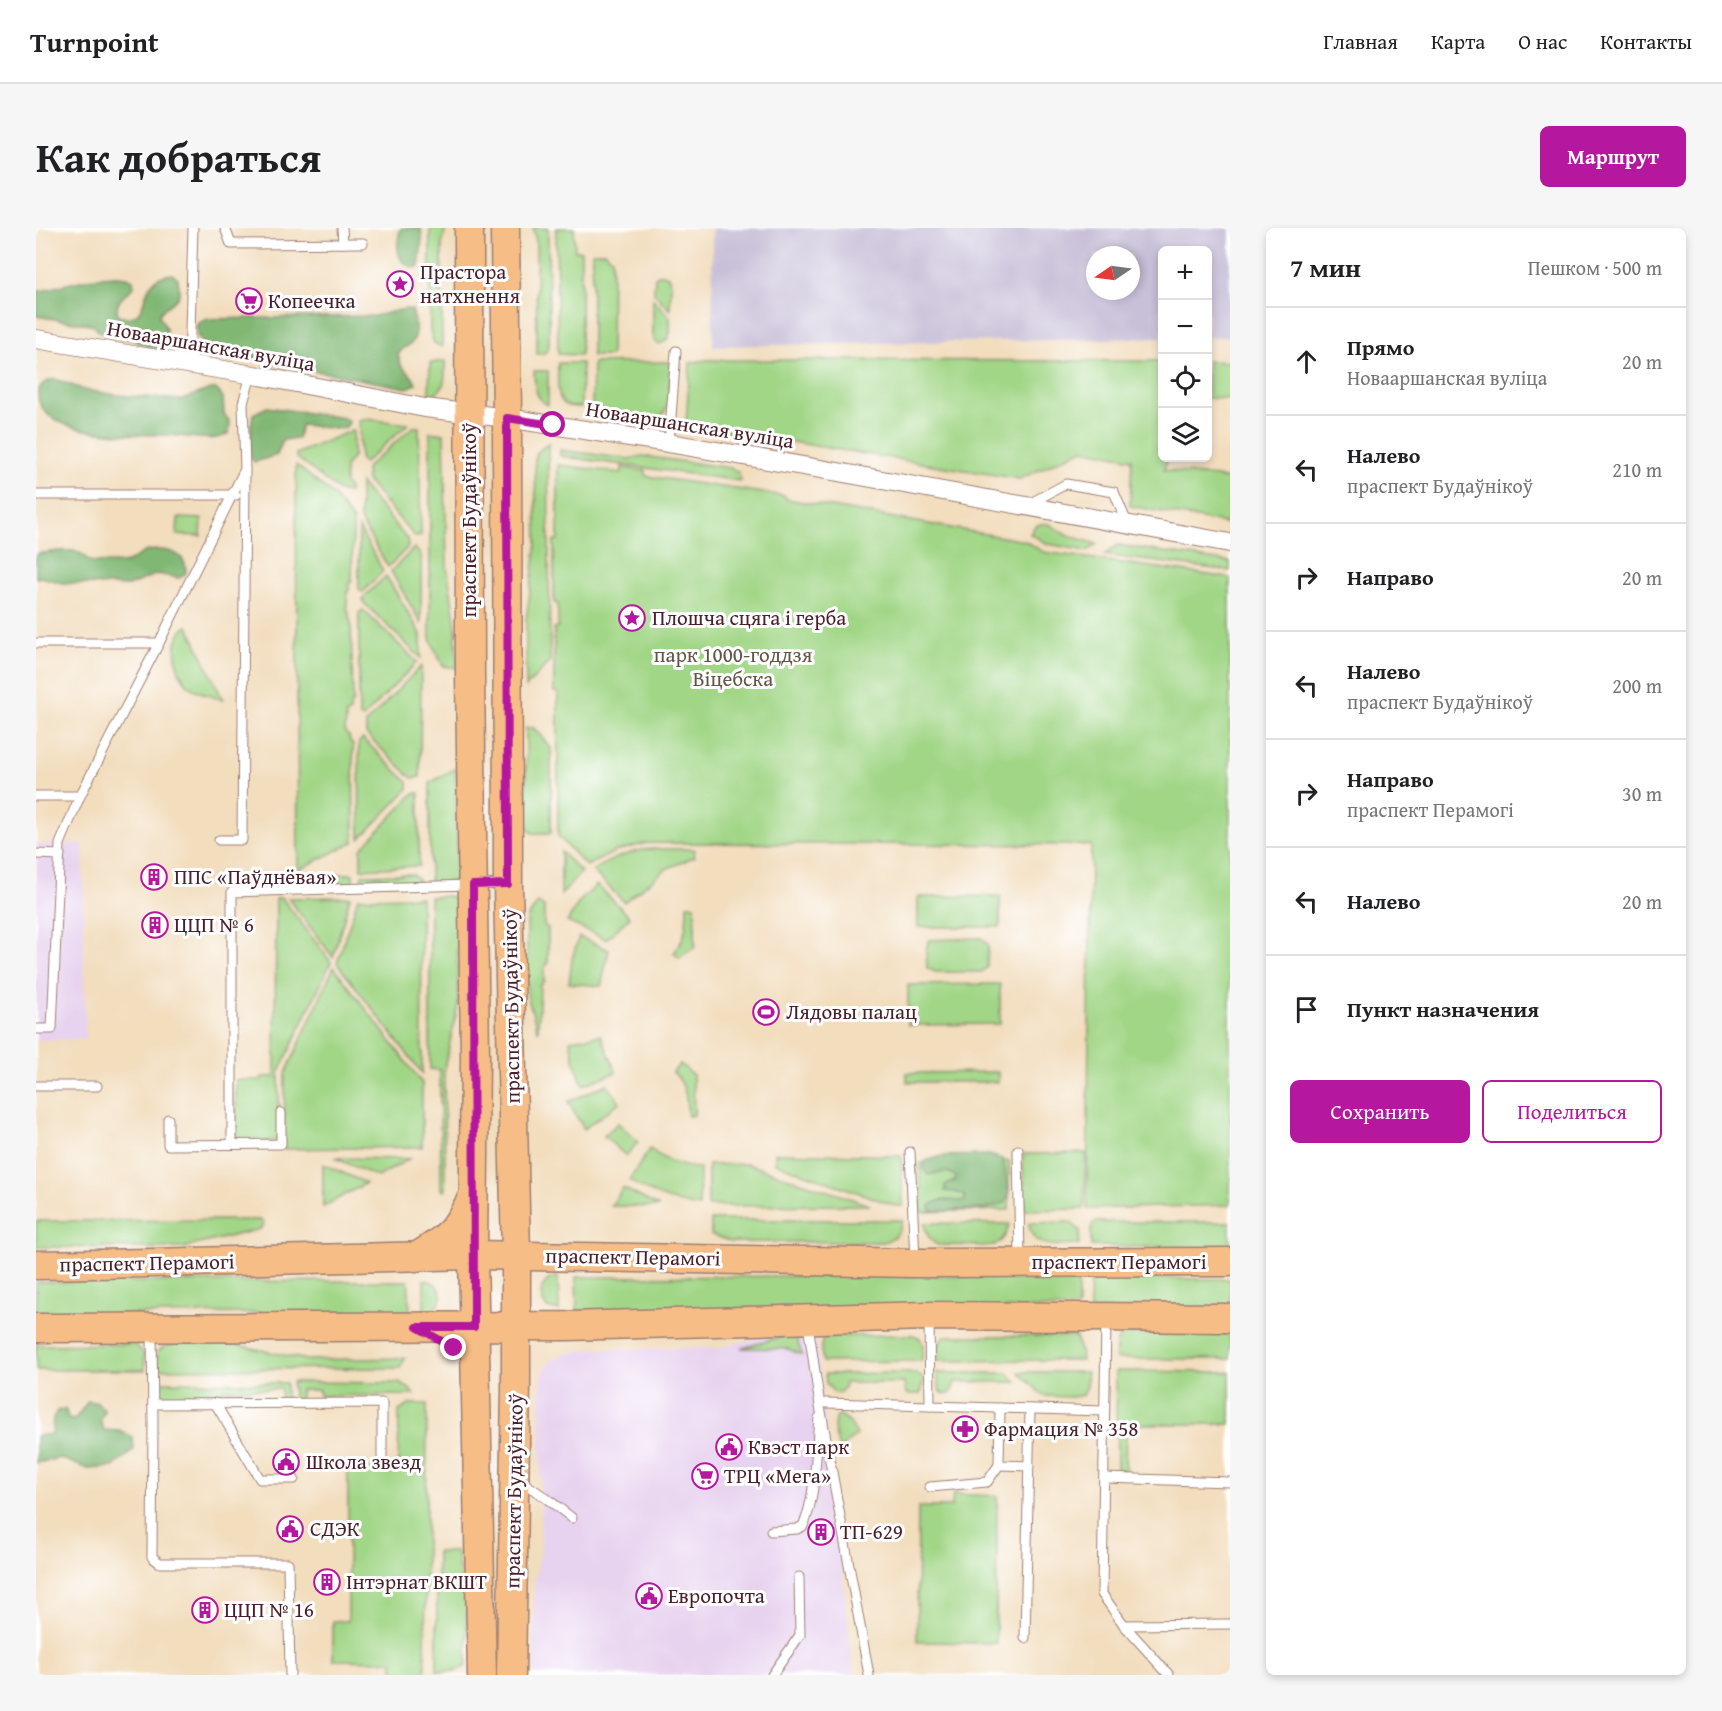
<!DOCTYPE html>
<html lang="ru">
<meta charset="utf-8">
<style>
:root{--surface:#fff;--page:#f6f6f6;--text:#202124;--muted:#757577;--line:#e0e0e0;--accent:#b5179e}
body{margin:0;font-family:"Gentium Book Plus",serif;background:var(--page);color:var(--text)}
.controls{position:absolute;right:18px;top:18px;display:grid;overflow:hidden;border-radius:9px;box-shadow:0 3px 9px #0003}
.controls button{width:54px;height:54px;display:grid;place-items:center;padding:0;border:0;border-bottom:2px solid var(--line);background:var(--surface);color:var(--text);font:30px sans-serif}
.compass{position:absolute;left:1050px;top:18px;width:54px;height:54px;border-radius:50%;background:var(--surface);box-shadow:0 3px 9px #0003;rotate:257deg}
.stop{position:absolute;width:18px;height:18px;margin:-14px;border:4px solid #b5179e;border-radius:50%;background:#fff}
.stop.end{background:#b5179e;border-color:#fff;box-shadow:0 2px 6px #0008}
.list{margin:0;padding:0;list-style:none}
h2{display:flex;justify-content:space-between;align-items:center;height:78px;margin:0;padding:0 24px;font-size:26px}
h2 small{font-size:20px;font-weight:400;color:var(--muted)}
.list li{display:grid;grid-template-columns:39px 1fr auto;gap:18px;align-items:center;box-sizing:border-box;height:108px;padding:0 24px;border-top:2px solid var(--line)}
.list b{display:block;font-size:22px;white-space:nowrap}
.list p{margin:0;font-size:20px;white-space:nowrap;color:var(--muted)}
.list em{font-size:20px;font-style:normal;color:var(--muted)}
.actions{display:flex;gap:12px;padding:18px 24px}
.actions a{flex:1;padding:14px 0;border:2px solid var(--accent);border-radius:9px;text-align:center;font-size:21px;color:var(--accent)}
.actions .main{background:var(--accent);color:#fff}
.icon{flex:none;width:33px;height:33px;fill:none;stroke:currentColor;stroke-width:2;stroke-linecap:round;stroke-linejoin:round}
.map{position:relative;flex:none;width:1194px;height:1447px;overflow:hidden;border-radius:9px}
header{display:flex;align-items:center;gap:36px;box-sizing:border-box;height:84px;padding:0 30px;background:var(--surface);border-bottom:2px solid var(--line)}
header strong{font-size:28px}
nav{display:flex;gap:33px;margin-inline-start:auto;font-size:21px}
.intro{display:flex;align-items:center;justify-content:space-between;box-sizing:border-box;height:144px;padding:0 36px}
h1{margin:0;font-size:42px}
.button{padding:15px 27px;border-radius:9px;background:var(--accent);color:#fff;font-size:21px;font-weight:700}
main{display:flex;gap:36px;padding:0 36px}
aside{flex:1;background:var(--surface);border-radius:9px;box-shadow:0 3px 9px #0003}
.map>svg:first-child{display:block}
.built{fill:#e7d2ef}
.industrial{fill:#c8bfd8;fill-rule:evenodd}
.green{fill:#a1d686;stroke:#767a58;stroke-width:1.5}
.forest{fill:#80b773;stroke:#656b4f;stroke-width:1.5}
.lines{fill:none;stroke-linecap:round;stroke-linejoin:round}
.service-casing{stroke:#9e7e74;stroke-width:11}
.minor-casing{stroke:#9e7e74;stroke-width:20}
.primary-casing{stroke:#9e7e74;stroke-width:31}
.service{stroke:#fff;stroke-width:9}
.minor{stroke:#fff;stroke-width:18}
.primary{stroke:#f6be86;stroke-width:28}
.route{stroke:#b5179e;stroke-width:8}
.labels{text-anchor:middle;stroke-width:6;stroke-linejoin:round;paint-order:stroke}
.poi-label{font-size:21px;fill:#4a1f2b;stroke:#fff;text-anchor:start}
.street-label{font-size:21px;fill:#4a1f2b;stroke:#fff}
.park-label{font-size:21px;fill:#645646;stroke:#fff}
</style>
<header>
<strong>Turnpoint</strong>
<nav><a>Главная</a><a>Карта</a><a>О нас</a><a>Контакты</a></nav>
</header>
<div class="intro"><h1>Как добраться</h1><a class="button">Маршрут</a></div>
<main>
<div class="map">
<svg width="1194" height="1447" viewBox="0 0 1194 1447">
<rect width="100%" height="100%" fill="#fff"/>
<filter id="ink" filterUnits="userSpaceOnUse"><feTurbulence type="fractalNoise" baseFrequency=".0167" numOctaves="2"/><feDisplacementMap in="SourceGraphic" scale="12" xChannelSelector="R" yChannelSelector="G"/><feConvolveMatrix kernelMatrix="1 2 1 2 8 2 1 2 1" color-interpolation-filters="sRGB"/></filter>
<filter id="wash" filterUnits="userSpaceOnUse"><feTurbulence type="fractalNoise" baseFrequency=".008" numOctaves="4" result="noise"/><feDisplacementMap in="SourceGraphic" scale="24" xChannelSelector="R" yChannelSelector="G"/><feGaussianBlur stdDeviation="1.35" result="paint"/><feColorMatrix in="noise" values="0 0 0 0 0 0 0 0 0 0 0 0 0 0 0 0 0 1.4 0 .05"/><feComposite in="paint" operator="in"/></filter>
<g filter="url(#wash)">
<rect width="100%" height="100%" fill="#f2ddbd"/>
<g class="built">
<path d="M0 616H47L49 811 0 812Z"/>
<path d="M752 1103 779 1104 818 1447H498V1359L505 1317 504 1162 508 1141 515 1133 525 1127 554 1121 682 1120Z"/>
</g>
<path class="industrial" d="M676 0H1194V109H1172V22H1126V110L677 118ZM1059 27H1095V63H1059Z"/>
<g class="green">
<path d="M394 0H410L406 16V119L398 115 394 102Z"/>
<path d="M497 0H512L513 118 511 122 507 126H501L500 13Z"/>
<path d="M520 0H538L539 23H545V127L522 126Z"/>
<path d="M556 24H569L576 30 575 128H556Z"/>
<path d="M627 46 632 48 635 56 634 82 618 65 619 49 622 47Z"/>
<path d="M617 71 634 89C634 100 637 112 623 116L618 112 617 107Z"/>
<path d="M670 132 1126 133V230H1131L1128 242 1194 251V296L1094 278 1096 231 1047 221 984 251 650 197 654 135Z"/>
<path d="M409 133C409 149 411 163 393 168L394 135Z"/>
<path d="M1172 133 1194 134V171L1172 170Z"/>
<path d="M634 134 633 174 628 185 621 191H605L556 183 557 135Z"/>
<path d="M522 135H546L545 179C540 179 534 179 530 177 519 172 522 145 522 135Z"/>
<path d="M498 143H512V177C498 171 499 156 498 143Z"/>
<path d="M330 191 372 196 328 235 324 232 323 193Z"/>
<path d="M377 199H383L385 308 379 309 331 253 330 240Z"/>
<path d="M317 202V229L309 239V256L313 261V265L303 263 260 229V226Z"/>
<path d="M394 204 408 206 411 339 420 398 421 440 407 438 394 411Z"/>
<path d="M512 215 514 433 490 459V392L501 314 499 233 501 225Z"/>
<path d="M524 222 593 231 606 228 695 240 702 244 705 253 524 228Z"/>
<path d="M260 237 297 267 317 293 316 353 313 356V362L311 364V382L313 384V390L315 394 317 474 314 478V484L310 487 309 505 313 508 314 513 317 517 318 614 262 642Z"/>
<path d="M522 237 586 245V239L610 243V248L749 268 750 271 989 313 1007 324 1194 350V977L1051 981 1055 617 611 615 581 623 550 638 522 608V465L518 464V400H522V376L518 375V312H522Z"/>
<path d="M324 255 371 311 372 319 352 339 324 292Z"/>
<path d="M142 290 166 291 165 308 141 307Z"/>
<path d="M1004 296H1013L1030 307 1061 316 1051 323 1012 316 994 306 998 299Z"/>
<path d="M323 300 347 343 327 364 323 361Z"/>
<path d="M1082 317 1194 334V343L1068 327Z"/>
<path d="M378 320 385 327V395L355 343Z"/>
<path d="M350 348 385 406V430L327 374V370Z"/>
<path d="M327 382 381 434 327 490 323 487V385Z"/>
<path d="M152 398 187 472C176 468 161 465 152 457 138 442 133 410 152 398Z"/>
<path d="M385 438 384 549 376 550 330 506V495Z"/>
<path d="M490 500H498L515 520V605H496L490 597Z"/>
<path d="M327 511 372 554V561L324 611 323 514Z"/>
<path d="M420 540 421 650 414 654H394V555Z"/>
<path d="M383 565V638L325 641V621L377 566Z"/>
<path d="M613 621H658V629L630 641 588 674 557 643C574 631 592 624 613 621Z"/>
<path d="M525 624 545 644 525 667Z"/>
<path d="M317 646V655L242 657 239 647Z"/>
<path d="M376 646 384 654 325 655 326 647Z"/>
<path d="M561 657 594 689 570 711 531 694 544 673Z"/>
<path d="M413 668 421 672 422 777 408 841 409 962H405L404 842 394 841V669Z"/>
<path d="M964 668V699H882V669Z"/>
<path d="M314 669 297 729 252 670Z"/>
<path d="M385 669 386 845 301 735 322 670Z"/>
<path d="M240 670H246L295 734 243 845V913L200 914V852H225L226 849H239Z"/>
<path d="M502 675 508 679V697L512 700V736L508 740V753L504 757 502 803 491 767V690Z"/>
<path d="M651 677H659V719L643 730 638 725C650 708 651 698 651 677Z"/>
<path d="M543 709 573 722 565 758 533 755 536 731Z"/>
<path d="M945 710 949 713 952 717 951 739 946 744H900L891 740 890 722 893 712Z"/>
<path d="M298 739 386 855V919L248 921 249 847Z"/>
<path d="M964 756V796L872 797V757Z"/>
<path d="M565 807 580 844 547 857 539 835 534 812Z"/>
<path d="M644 836 657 847 658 887 652 888C650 869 651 858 637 844Z"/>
<path d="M962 844V854H871V845Z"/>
<path d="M571 856 584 874 548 901 532 874Z"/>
<path d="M582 895 602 914 590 928 568 908Z"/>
<path d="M614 921C630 933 644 939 664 940L663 979C639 975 614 966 593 952Z"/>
<path d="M739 925 865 928 867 978H860L739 935Z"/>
<path d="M1050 925 1048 981 988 982 987 926Z"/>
<path d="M299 930 373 931 342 949Z"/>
<path d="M973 933V982L885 984 884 935Z"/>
<path d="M287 936 330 955 287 979Z"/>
<path d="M711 936 834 977 672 978V937Z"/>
<path d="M587 960 623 979 575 978Z"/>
<path d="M223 992 227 994 228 996 224 1001 147 1020 0 1019V993Z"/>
<path d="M675 992H866C865 1003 859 1010 848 1014H696L675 1007Z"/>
<path d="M1034 994 1044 1002 1043 1017C1023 1017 995 1023 993 995Z"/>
<path d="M1062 994H1194V1020L1055 1018V1001L1057 995Z"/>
<path d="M888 995 973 996C971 1007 967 1013 957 1018L902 1017C893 1013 890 1005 888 995Z"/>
<path d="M1042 1047V1080L541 1083 540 1049Z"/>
<path d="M519 1049H522L523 1083 511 1080C501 1068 504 1054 519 1049Z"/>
<path d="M1054 1050 1194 1051V1082H1054Z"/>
<path d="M388 1052C411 1054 410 1081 388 1085Z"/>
<path d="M372 1053 374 1084 0 1087V1054Z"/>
<path d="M1088 1106H1194V1131H1080C1080 1121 1078 1112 1088 1106Z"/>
<path d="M755 1107 761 1111 766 1127 752 1121 706 1120 746 1108Z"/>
<path d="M877 1107 884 1110 887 1116 886 1133 787 1134C785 1124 783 1116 789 1108Z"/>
<path d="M911 1108H1040L1046 1132 901 1133C901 1122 901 1113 911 1108Z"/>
<path d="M177 1115 198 1116 271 1132 369 1130 364 1140 121 1141C121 1136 120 1130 121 1126 125 1111 164 1115 177 1115Z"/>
<path d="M99 1116 108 1126 109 1142H0V1117Z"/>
<path d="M1080 1143 1194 1144V1196H1090L1089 1245H1081Z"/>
<path d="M983 1144H1051V1158L1047 1167 1036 1169 1008 1168Z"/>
<path d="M872 1145H880L887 1150 886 1162 884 1166H871L869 1161 868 1155H809L808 1160 804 1164 798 1165 790 1155 789 1146Z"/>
<path d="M901 1145H971L981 1154H919L915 1165 909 1167 904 1164Z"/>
<path d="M121 1154 250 1155V1172H245V1161H186L185 1173 124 1172 121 1169Z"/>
<path d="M256 1154 363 1155 374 1161 378 1167 283 1168V1162H264V1172H257Z"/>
<path d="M375 1176H391L389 1447H364L357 1441V1433L297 1432V1393H312V1242H362L363 1183Z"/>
<path d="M803 1187C810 1189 819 1200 820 1207L804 1221 802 1218C800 1208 794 1195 803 1187Z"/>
<path d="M917 1266 961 1268 960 1415 881 1414 882 1279H916Z"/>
<path d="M401 1324H421L425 1354 431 1378V1435L429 1439 417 1443H401Z"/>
</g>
<g class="forest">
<path d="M365 0H385L386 12 383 38C378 41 376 40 370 36 359 29 361 11 365 0Z"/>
<path d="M136 46 142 50C142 55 144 61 143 66 141 75 128 77 123 87L130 101 129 116 122 120H115L94 111H86L63 104 58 98 51 96 0 88V64C21 59 80 40 97 52L98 59C88 68 78 73 82 88 114 97 103 61 122 50 125 48 132 47 136 46Z"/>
<path d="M369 81 376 82C379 93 384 109 373 117 367 121 365 121 362 127 363 131 364 134 365 137 370 144 377 146 380 156L371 160 195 127 167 117 161 107V96L171 91 338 88Z"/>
<path d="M19 151 48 162 81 167 145 172 174 161H180L187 169 188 186 194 194 193 205C189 207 185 210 181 210 168 212 144 207 130 207 107 206 0 212 2 164 5 155 10 153 19 151Z"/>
<path d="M231 179 308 190 313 194 310 199 305 201 265 197 262 210 247 212 241 227 219 234 214 230 215 199 217 186Z"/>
<path d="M23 323C29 323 37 322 42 324 48 327 51 333 58 334 65 335 85 336 91 334 98 332 103 325 112 323 130 320 151 324 150 345L143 350 121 346 92 358 27 355 5 349 0 350V326Z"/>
<path d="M953 927 967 931 973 967 969 975 950 981 895 983 894 978C904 968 916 974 929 973V968L919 964 909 963V957L919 953 920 949C912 941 902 945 892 947L887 940 890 933 906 928Z"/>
<path d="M52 1173 62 1175 69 1183 64 1192 68 1202 84 1203 97 1209 98 1222 77 1239 52 1241 24 1230 0 1235V1208L16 1206 17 1190 21 1183 29 1181 33 1192 39 1191Z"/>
</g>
</g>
<g filter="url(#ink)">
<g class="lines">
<g class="service-casing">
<g id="service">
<path d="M189 0 195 16 327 15"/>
<path d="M306 0 307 15"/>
<path d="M153 137 157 0"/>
<path d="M633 215 640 123"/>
<path d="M0 267H200"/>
<path d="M991 277 1030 256 1078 264 1092 297"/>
<path d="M0 415H123"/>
<path d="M0 568H44L123 415 209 241 207 175 215 147"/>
<path d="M183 612H206L209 243"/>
<path d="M0 626 24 627"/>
<path d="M0 801H16L24 616 44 568"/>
<path d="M0 858H61"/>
<path d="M132 891V917L245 916V885"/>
<path d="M196 916V664L469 656"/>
<path d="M982 922 984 1031"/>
<path d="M874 924 879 1032"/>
<path d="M893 1090 894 1178"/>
<path d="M1070 1092 1066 1366 1088 1397 1133 1447"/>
<path d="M772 1096 784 1178 833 1447"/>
<path d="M116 1102 117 1197 116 1329 124 1335H252L254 1447"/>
<path d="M179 1175 224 1251H258"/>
<path d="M790 1175 1068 1183"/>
<path d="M117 1176 346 1175V1229"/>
<path d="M963 1237 993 1238"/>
<path d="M1068 1250 1194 1254"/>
<path d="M482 1251 510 1270 536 1290"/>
<path d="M894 1259 951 1254 963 1237 964 1180"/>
<path d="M735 1303 761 1301 767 1298C780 1271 780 1221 783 1190"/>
<path d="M1088 1397 1194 1396"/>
<path d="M989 1410 994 1181"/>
<path d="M736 1447 764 1407 763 1349"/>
</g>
</g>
<g class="minor-casing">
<path id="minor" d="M0 111 224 148 389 180 471 190 633 215 802 244 1194 315"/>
</g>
<g class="primary-casing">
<g id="primary">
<path d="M433 0 434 447 439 829 437 1027 446 1447"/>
<path d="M469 0 471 190 472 656 480 1028V1158L475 1447"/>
<path d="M380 1029C413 1009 420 1002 437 968"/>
<path d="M0 1037 115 1035 437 1027 879 1035 1194 1034"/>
<path d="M0 1100 532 1098 893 1088 1194 1090"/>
</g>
</g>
<use href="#service" class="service"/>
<use href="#minor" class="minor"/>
<use href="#primary" class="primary"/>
</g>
</g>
<g class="lines" filter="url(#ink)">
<path class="route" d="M418 1120 381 1099H438L437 657 472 656 471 190 517 197"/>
</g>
<defs>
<g id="sight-ring" transform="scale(1.35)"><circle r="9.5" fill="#fff" stroke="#b5179e" stroke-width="1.5"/><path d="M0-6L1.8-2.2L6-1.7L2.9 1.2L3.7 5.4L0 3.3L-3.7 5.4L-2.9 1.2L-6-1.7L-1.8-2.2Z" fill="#b5179e"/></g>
<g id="supermarket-ring" transform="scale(1.35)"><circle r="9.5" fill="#fff" stroke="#b5179e" stroke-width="1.5"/><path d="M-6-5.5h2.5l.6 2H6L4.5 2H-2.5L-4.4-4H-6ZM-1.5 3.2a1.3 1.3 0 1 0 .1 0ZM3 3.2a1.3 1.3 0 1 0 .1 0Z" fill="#b5179e"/></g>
<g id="building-ring" transform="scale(1.35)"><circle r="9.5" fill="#fff" stroke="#b5179e" stroke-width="1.5"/><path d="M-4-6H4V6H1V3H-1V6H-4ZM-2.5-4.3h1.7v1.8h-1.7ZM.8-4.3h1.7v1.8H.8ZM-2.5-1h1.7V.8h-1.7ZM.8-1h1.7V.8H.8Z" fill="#b5179e"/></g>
<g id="stadium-ring" transform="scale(1.35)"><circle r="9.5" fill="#fff" stroke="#b5179e" stroke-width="1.5"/><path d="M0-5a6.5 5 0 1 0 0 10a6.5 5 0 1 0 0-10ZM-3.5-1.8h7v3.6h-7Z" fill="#b5179e"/></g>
<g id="pharmacy-ring" transform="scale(1.35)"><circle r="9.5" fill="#fff" stroke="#b5179e" stroke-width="1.5"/><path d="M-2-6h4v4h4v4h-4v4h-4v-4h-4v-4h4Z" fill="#b5179e"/></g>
<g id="civic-ring" transform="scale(1.35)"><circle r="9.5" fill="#fff" stroke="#b5179e" stroke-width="1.5"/><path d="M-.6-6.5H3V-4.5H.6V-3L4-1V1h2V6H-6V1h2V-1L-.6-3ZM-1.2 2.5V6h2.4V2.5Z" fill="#b5179e"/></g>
</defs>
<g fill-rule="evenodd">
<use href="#sight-ring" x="364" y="56"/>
<use href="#supermarket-ring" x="213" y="73"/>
<use href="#sight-ring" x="596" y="390"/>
<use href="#building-ring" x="118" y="649"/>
<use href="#building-ring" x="119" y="697"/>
<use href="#stadium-ring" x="730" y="784"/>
<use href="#pharmacy-ring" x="929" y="1201"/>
<use href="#civic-ring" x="693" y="1219"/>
<use href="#civic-ring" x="250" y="1234"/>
<use href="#supermarket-ring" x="669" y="1248"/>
<use href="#civic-ring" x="254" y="1301"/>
<use href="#building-ring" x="785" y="1304"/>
<use href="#building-ring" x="291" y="1354"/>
<use href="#civic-ring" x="613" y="1368"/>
<use href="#building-ring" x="169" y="1382"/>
</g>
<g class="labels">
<g class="poi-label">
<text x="384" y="51">Прастора<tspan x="384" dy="24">натхнення</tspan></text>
<text x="232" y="80">Копеечка</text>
<text x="616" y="397">Плошча сцяга і герба</text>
<text x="138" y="656">ППС «Паўднёвая»</text>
<text x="138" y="704">ЦЦП № 6</text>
<text x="750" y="791">Лядовы палац</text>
<text x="948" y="1208">Фармация № 358</text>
<text x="712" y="1226">Квэст парк</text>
<text x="270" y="1241">Школа звезд</text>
<text x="688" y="1255">ТРЦ «Мега»</text>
<text x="274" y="1308">СДЭК</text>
<text x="804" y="1311">ТП-629</text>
<text x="310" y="1361">Інтэрнат ВКШТ</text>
<text x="632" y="1375">Европочта</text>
<text x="188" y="1389">ЦЦП № 16</text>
</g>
<g class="street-label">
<text transform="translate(175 118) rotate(10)" y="7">Новааршанская вуліца</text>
<text transform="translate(654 197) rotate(9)" y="7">Новааршанская вуліца</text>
<text transform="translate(433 292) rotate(-90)" y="7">праспект Будаўнікоў</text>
<text transform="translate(475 778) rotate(-91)" y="7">праспект Будаўнікоў</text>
<text transform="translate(597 1029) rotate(1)" y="7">праспект Перамогі</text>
<text x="1083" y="1041">праспект Перамогі</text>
<text transform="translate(111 1035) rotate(-1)" y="7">праспект Перамогі</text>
<text transform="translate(478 1263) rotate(-89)" y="7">праспект Будаўнікоў</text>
</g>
<g class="park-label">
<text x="697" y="434">парк 1000-годдзя<tspan x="697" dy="24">Віцебска</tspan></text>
</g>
</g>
</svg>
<div class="controls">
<button>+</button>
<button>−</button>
<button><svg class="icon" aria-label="locate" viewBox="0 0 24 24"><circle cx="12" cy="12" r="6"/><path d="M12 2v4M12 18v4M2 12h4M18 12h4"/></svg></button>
<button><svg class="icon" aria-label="layers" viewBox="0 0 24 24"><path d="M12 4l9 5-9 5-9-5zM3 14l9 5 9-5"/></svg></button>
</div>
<svg class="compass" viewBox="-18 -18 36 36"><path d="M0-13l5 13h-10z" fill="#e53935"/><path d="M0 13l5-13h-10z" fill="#757577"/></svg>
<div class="stop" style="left:517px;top:197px"></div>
<div class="stop end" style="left:418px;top:1120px"></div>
</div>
<aside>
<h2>7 мин<small>Пешком · 500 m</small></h2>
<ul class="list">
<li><svg class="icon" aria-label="ahead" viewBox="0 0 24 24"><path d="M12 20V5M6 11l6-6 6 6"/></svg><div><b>Прямо</b><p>Новааршанская вуліца</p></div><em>20 m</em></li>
<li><svg class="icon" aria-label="left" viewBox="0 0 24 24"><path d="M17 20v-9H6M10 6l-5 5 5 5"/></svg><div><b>Налево</b><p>праспект Будаўнікоў</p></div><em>210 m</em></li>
<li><svg class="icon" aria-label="right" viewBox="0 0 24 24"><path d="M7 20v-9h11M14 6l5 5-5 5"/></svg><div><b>Направо</b></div><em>20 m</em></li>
<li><svg class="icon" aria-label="left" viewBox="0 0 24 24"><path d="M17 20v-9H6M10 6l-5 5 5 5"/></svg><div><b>Налево</b><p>праспект Будаўнікоў</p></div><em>200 m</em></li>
<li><svg class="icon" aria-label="right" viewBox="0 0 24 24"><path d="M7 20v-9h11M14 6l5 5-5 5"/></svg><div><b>Направо</b><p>праспект Перамогі</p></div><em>30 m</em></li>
<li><svg class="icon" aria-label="left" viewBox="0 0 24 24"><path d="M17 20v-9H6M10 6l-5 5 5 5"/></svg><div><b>Налево</b></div><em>20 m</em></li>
<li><svg class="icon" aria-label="arrive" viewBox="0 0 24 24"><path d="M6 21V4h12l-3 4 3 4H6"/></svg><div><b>Пункт назначения</b></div></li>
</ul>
<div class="actions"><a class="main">Сохранить</a><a>Поделиться</a></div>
</aside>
</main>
